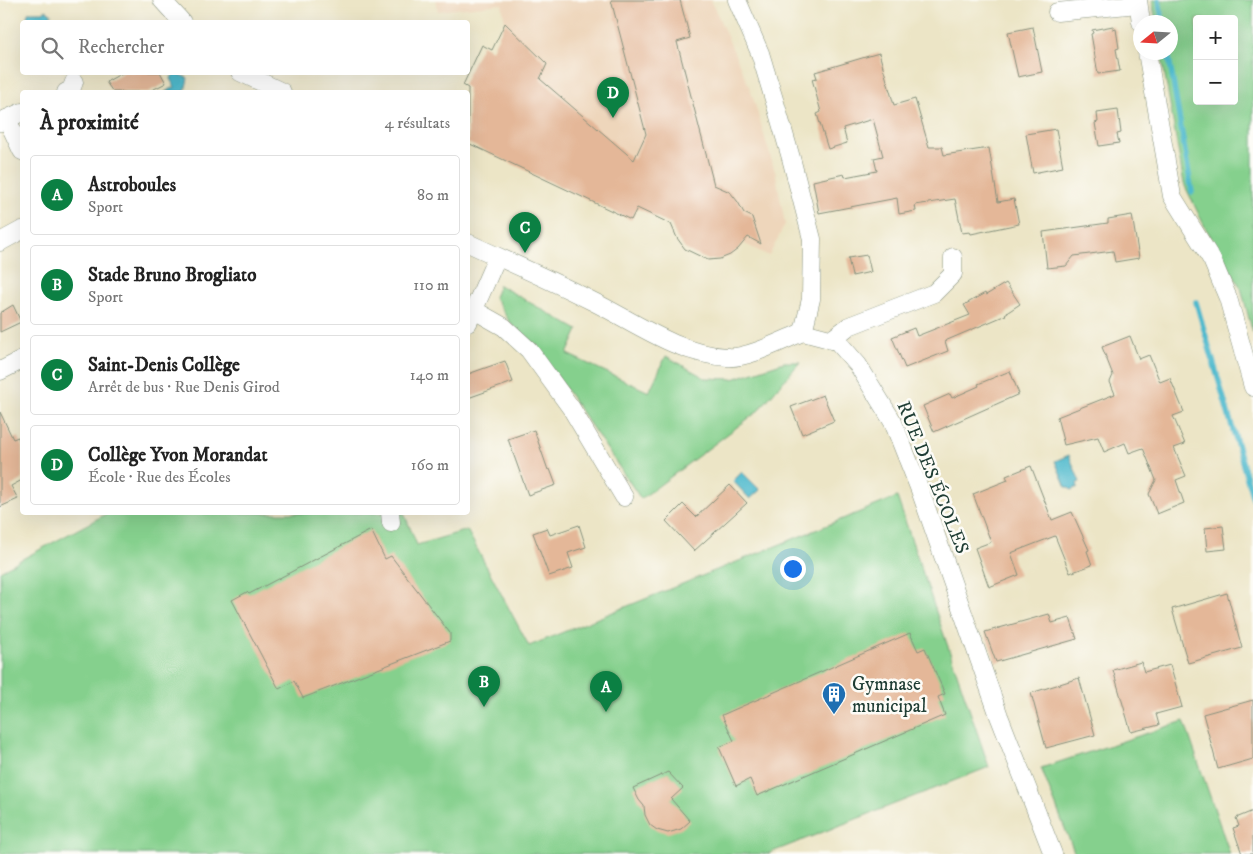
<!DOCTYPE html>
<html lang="fr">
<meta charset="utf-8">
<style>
:root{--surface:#fff;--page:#f2f2f2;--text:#222;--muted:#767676;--line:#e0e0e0;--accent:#0b8043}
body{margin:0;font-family:"IM FELL DW Pica",serif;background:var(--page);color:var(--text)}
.controls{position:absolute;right:15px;top:15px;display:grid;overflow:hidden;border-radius:5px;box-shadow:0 5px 20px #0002}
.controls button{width:45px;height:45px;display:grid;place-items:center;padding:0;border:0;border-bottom:1px solid var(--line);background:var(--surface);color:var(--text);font:25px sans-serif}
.compass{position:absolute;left:1133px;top:15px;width:45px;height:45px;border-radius:50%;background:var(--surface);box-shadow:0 5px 20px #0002;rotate:252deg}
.you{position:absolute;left:792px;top:568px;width:18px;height:18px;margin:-12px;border:4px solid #fff;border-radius:50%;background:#1a73e8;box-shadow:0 0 0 8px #1a73e833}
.badge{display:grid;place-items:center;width:32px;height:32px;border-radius:50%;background:var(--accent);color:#fff;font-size:16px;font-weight:700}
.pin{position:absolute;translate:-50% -41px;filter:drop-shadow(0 1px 2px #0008)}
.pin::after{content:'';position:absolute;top:26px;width:18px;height:15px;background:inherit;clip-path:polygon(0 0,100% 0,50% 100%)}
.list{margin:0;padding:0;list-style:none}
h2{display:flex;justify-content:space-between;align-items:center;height:65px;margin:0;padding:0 20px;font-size:21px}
h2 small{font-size:16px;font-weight:400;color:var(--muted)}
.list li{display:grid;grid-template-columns:32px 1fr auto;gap:15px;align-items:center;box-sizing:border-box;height:80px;margin:0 10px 10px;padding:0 10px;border:1px solid var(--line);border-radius:5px}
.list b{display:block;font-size:19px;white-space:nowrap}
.list p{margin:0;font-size:16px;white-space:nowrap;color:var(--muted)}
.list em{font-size:16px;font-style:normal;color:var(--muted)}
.icon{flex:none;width:28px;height:28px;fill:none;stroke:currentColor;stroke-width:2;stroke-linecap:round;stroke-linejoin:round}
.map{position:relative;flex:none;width:1253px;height:854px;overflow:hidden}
.search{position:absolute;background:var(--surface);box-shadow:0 5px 20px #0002;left:20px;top:20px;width:450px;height:55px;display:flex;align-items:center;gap:12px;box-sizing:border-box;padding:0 18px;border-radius:5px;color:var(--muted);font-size:19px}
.panel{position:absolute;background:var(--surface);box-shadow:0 5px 20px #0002;left:20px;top:90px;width:450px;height:425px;border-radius:5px}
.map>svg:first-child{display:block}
.built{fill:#eed6bb}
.green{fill:#85d08d;stroke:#528660;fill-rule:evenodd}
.water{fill:#50bacd;stroke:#387c80}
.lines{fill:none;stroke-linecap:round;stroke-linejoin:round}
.stream{stroke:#50bacd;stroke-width:5.5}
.building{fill:#e4b798}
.street-casing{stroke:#86917d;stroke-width:19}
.street{stroke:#fff;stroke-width:18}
.labels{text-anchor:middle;stroke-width:5;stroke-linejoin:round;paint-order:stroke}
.street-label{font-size:19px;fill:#1f3d34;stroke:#fdfcf7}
.poi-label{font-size:19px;fill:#1f3d34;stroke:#fdfcf7;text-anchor:start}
</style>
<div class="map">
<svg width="1253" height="854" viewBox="0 0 1253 854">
<rect width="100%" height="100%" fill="#fdfcf7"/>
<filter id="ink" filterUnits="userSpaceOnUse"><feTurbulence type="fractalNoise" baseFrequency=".02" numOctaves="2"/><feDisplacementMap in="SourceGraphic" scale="10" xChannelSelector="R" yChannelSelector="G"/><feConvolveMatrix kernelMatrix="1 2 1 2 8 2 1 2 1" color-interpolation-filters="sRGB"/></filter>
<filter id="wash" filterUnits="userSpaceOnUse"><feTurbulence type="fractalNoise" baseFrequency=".0096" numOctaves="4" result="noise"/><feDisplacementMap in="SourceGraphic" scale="20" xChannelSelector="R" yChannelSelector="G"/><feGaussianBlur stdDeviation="1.12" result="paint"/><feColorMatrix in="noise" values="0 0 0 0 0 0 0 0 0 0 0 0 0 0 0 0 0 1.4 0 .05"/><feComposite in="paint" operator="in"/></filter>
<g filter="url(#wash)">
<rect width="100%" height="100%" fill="#ece5c6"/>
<path class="built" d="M436 0H711L751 91 776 175 785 224 769 256 743 243 735 252 727 257 707 260V258L695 255 685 249 677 238 672 224 637 208 568 189 468 143V92H466L468 88 463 85 482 45 492 50 505 23 502 4 438 11Z"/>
<g class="green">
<path d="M1152 0H1253V334L1241 288 1205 227 1184 184 1161 53 1170 52V22H1156ZM1197 19H1234V101H1197Z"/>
<path d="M499 285 578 330 567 354 649 392 666 356 705 378 733 379 784 362H800L757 412 641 499 557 376 509 321 494 297Z"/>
<path d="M897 497 989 767 767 854H0V571L108 513H404L417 545 467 530 529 646Z"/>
<path d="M1184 721 1230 854H1075L1041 768Z"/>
</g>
<g class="water">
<path d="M46 10 51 13 50 22H32L28 20 27 16 29 12H43Z"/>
<path d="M175 73 188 78 185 92H165L175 87 170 79Z"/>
<path d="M1069 455 1080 482 1077 483 1078 487 1071 490 1068 487H1066L1055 461Z"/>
<path d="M742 472 760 490 750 499 733 481Z"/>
</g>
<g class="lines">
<g class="stream">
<path d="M1159 0 1163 22"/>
<path d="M1168 52 1192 192"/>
<path d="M1196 302 1253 499"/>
</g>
</g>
<g id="blocks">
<g class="building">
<path d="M611 0H680L690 38 677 42 714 185 730 192 738 202 744 213 752 217 761 244 748 237 738 249 730 255 720 259 708 260 685 249 677 238 671 224 637 208 631 220 468 143V88L463 85 482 45 492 50 505 23 547 64 540 79 634 160 646 134Z"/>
<path d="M1113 26V30L1116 29 1119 48 1116 49 1120 71 1098 74 1091 34 1093 33 1092 30Z"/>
<path d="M1033 27 1042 72 1018 77 1008 32Z"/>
<path d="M879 53 894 105 915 99 929 147H942L944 155 989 148 998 202 1014 199 1019 224 971 234 970 232 962 233 955 199 915 205 916 211 899 214 897 198 819 213 813 181 844 174 845 177 877 171 874 158 883 156 873 119 843 128 847 143 828 149 817 114 821 112 812 79 817 78 815 72Z"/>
<path d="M124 72H160L166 83 148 92H113L106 82Z"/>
<path d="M1118 110 1121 133 1117 134 1119 143 1099 146 1095 123 1098 122 1097 113Z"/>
<path d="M1056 129 1063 167 1033 173 1026 134Z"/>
<path d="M1132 215 1139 258 1115 262 1113 251 1074 256 1066 266 1047 268 1043 232 1108 223V219Z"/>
<path d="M867 255 871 272 852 276 848 258Z"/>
<path d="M1006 283 1020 304 1005 314 1006 315 945 341 948 351 905 368 892 337 914 328 917 336 970 315 964 305 985 293 986 295Z"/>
<path d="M13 305 21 322 0 332V313Z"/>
<path d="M1130 336 1139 359 1149 355 1160 382 1170 378 1184 412 1173 416 1185 444 1174 448 1186 476 1176 480 1184 503 1157 514 1149 494 1156 480 1143 448 1129 453 1125 443 1104 452 1098 437 1064 445 1057 417 1115 394 1110 382 1113 375 1102 347Z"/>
<path d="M505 361 513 382 468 398V374Z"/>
<path d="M1010 371 1019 394 934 432 923 406 950 394 952 398 979 386 978 384Z"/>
<path d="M823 395 834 421 802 434 791 407Z"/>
<path d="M0 412 13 439 18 437 22 447V480L11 486 18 499 0 507Z"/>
<path d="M534 430 548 470 550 469 556 485 528 495 508 439Z"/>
<path d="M1031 466 1052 520 1072 512 1089 550 1087 551 1092 565 1070 573 1055 536 1011 553 1019 575 989 587 975 548 991 542 973 494 1008 480 1006 476Z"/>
<path d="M730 485 747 503 694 551 666 521 683 504 696 517Z"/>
<path d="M579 525 586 547 568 553 573 568 549 576 533 533 547 528 550 535Z"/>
<path d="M1223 526 1226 549 1207 551 1205 528Z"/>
<path d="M371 530 385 559 391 556 450 633V641L303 698 294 681 279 689 232 600 247 592 249 594Z"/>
<path d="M1227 593 1242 648 1188 663 1172 609Z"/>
<path d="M1049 614 1052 623 1070 618 1077 639 996 662 985 632Z"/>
<path d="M910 633 918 651 925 648 945 694 938 697 945 715 757 796 750 779 736 786 719 747 734 741 722 715Z"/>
<path d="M1141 662 1144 672 1170 665 1182 707 1156 714 1159 725 1131 732 1113 670Z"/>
<path d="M1079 678 1095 735 1046 748 1031 693Z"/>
<path d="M1253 700V759L1218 769 1203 714Z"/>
<path d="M668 772 683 788 671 799 690 821 681 829 668 833 657 830 650 825 645 815 644 806 639 800 633 788Z"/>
<path d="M1253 811V854H1242L1233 828 1239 826 1236 818Z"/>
</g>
</g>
</g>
<g filter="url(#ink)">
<use href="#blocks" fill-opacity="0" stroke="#86917d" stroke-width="1"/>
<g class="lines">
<g class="street-casing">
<g id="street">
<path d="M162 0 182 22"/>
<path d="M737 0 760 53 776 106 791 158 812 239 811 299 803 332"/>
<path d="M1138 0 1141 22"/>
<path d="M1057 12 1138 4"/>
<path d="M1147 52 1172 196 1212 260 1228 298 1253 387"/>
<path d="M240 72 282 92"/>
<path d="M66 92 71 90 74 82"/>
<path d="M7 119 22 151"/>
<path d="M0 122 22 112"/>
<path d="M0 242 22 230"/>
<path d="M468 243C509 262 551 280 592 301 635 322 677 354 727 357 747 359 783 340 803 332"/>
<path d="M474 310 504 327 529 350 571 408 624 497"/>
<path d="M468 323 497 257"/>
<path d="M803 332 837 341 858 365 893 422 920 490 999 716 1053 854"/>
<path d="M831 340 849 326 934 293 953 274V257"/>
<path d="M0 371 22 360"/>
<path d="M390 512 391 523"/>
</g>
</g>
<use href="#street" class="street"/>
</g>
</g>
<defs>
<g id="building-pin" transform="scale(1.25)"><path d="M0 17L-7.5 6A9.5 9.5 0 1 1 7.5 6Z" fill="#1f6fb2" stroke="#fdfcf7"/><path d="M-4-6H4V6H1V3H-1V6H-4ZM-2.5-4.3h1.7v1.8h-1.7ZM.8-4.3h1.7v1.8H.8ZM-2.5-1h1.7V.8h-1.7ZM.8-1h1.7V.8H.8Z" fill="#fff"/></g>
</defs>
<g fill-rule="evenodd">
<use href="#building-pin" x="834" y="694"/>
</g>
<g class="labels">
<g class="street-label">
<text transform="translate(934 477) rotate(68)" y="7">RUE DES ÉCOLES</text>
</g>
<g class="poi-label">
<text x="852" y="690">Gymnase<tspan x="852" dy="22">municipal</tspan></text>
</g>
</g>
</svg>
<div class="controls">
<button>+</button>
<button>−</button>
</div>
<svg class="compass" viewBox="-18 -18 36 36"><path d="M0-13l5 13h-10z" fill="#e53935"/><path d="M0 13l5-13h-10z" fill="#767676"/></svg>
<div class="you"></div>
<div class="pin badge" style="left:606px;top:712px">A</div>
<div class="pin badge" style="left:484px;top:707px">B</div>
<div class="pin badge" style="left:525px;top:253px">C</div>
<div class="pin badge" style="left:613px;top:118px">D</div>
<div class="search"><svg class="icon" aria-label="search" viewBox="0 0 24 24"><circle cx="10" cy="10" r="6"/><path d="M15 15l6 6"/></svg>Rechercher</div>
<section class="panel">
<h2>À proximité<small>4 résultats</small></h2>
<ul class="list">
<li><span class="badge">A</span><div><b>Astroboules</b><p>Sport</p></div><em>80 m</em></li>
<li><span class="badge">B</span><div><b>Stade Bruno Brogliato</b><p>Sport</p></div><em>110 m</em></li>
<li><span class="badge">C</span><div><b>Saint-Denis Collège</b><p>Arrêt de bus · Rue Denis Girod</p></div><em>140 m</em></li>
<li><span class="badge">D</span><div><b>Collège Yvon Morandat</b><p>École · Rue des Écoles</p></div><em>160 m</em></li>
</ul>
</section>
</div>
